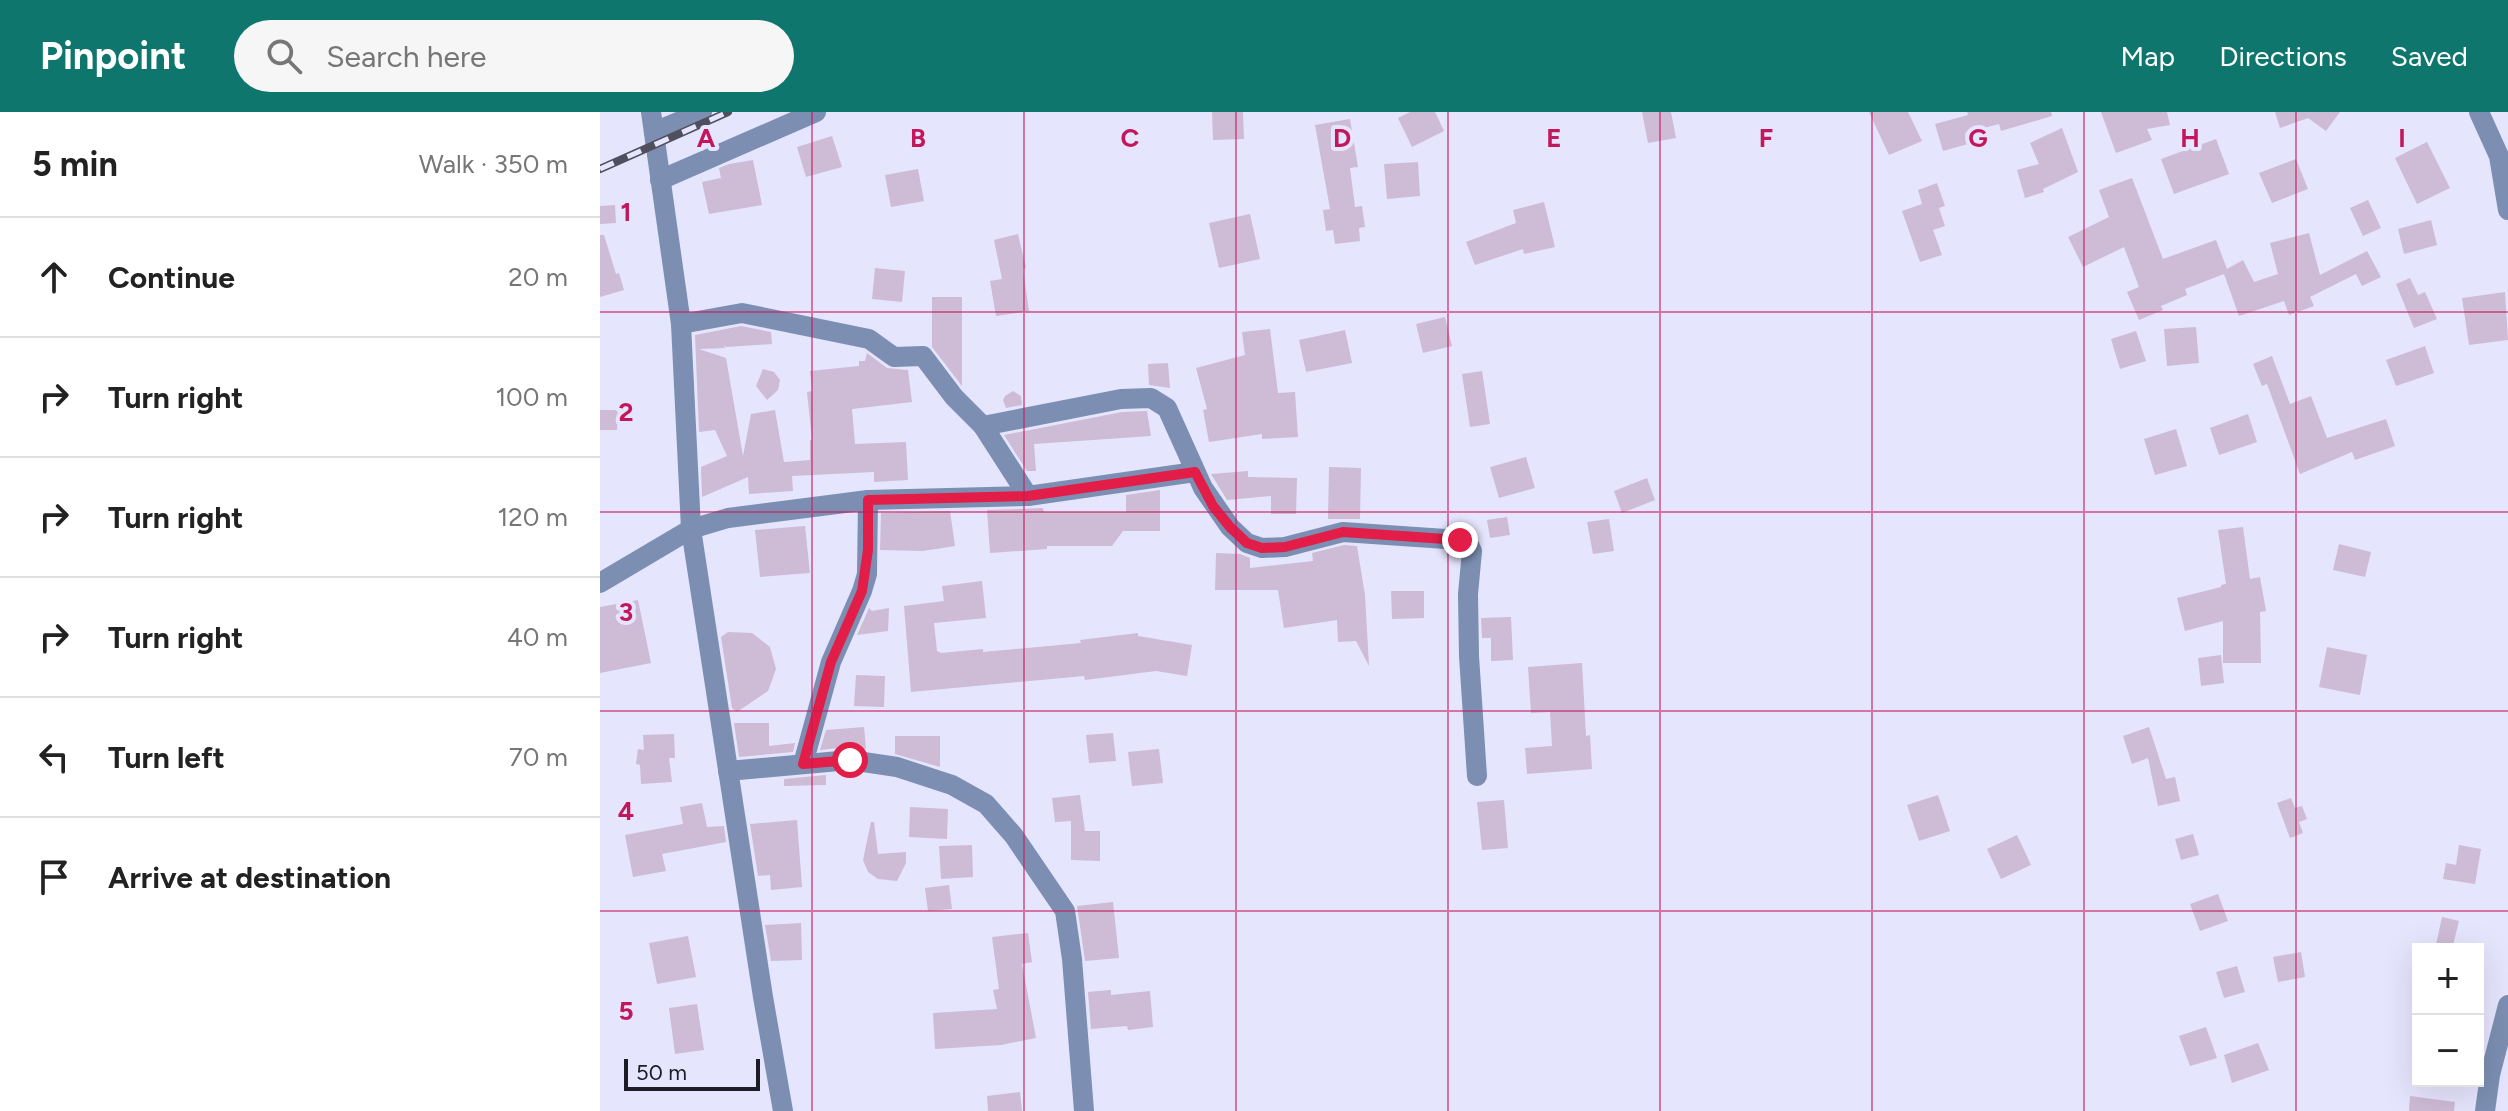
<!DOCTYPE html>
<meta charset="utf-8">
<style>
:root{--surface:#fff;--page:#f6f6f6;--text:#222;--muted:#767676;--line:#e0e0e0;--accent:#0f766e}
body{margin:0;font-family:Figtree,sans-serif;background:var(--page);color:var(--text)}
.controls{position:absolute;right:24px;bottom:24px;display:grid;overflow:hidden;border-radius:0px;box-shadow:0 8px 32px #0002}
.controls button{width:72px;height:72px;display:grid;place-items:center;padding:0;border:0;border-bottom:2px solid var(--line);background:var(--surface);color:var(--text);font:40px sans-serif}
.scale{position:absolute;left:24px;bottom:20px;width:136px;box-sizing:border-box;padding-left:8px;border:4px solid #1c1b26;border-top:0;font-size:22px;line-height:28px;white-space:nowrap;color:#1c1b26;-webkit-text-stroke:6px #e6e5fe;paint-order:stroke}
.stop{position:absolute;width:24px;height:24px;margin:-18px;border:6px solid #e11d48;border-radius:50%;background:#fff}
.stop.end{background:#e11d48;border-color:#fff;box-shadow:0 2px 8px #0008}
.list{margin:0;padding:0;list-style:none}
h2{display:flex;justify-content:space-between;align-items:center;height:104px;margin:0;padding:0 32px;font-size:34px}
h2 small{font-size:26px;font-weight:400;color:var(--muted)}
.list li{display:grid;grid-template-columns:52px 1fr auto;gap:24px;align-items:center;box-sizing:border-box;height:120px;padding:0 32px;border-top:2px solid var(--line)}
.list b{display:block;font-size:30px;white-space:nowrap}
.list em{font-size:26px;font-style:normal;color:var(--muted)}
.icon{flex:none;width:44px;height:44px;fill:none;stroke:currentColor;stroke-width:2;stroke-linecap:round;stroke-linejoin:round}
.map{position:relative;flex:none;width:1908px;height:999px;overflow:hidden}
header{display:flex;align-items:center;gap:48px;box-sizing:border-box;height:112px;padding:0 40px;background:var(--accent);color:#fff}
header strong{font-size:38px}
nav{display:flex;gap:44px;margin-inline-start:auto;font-size:28px}
.search{width:560px;height:72px;background:var(--page);display:flex;align-items:center;gap:20px;box-sizing:border-box;padding:0 28px;border-radius:44px;color:var(--muted);font-size:30px}
main{display:flex}
aside{flex:1;background:var(--surface)}
.map>svg:first-child{display:block}
.building{fill:#cebbd6}
.lines{fill:none;stroke-linecap:round;stroke-linejoin:round}
.street{stroke:#7c8fb2;stroke-width:20}
.rail-casing{stroke:#504f5e;stroke-width:8}
.rail{stroke:#e6e5fe;stroke-width:5;stroke-dasharray:15;stroke-linecap:butt}
.route{stroke:#e11d48;stroke-width:10}
.grid{fill:none;stroke:#c2185b;stroke-width:2;stroke-opacity:0.55}
.grid-label{font-size:26px;text-anchor:middle;font-weight:bold;fill:#c2185b;stroke:#e6e5fe;stroke-width:8;stroke-linejoin:round;paint-order:stroke}
</style>
<header>
<strong>Pinpoint</strong>
<div class="search"><svg class="icon" aria-label="search" viewBox="0 0 24 24"><circle cx="10" cy="10" r="6"/><path d="M15 15l6 6"/></svg>Search here</div>
<nav><a>Map</a><a>Directions</a><a>Saved</a></nav>
</header>
<main>
<aside>
<h2>5 min<small>Walk · 350 m</small></h2>
<ul class="list">
<li><svg class="icon" aria-label="ahead" viewBox="0 0 24 24"><path d="M12 20V5M6 11l6-6 6 6"/></svg><div><b>Continue</b></div><em>20 m</em></li>
<li><svg class="icon" aria-label="right" viewBox="0 0 24 24"><path d="M7 20v-9h11M14 6l5 5-5 5"/></svg><div><b>Turn right</b></div><em>100 m</em></li>
<li><svg class="icon" aria-label="right" viewBox="0 0 24 24"><path d="M7 20v-9h11M14 6l5 5-5 5"/></svg><div><b>Turn right</b></div><em>120 m</em></li>
<li><svg class="icon" aria-label="right" viewBox="0 0 24 24"><path d="M7 20v-9h11M14 6l5 5-5 5"/></svg><div><b>Turn right</b></div><em>40 m</em></li>
<li><svg class="icon" aria-label="left" viewBox="0 0 24 24"><path d="M17 20v-9H6M10 6l-5 5 5 5"/></svg><div><b>Turn left</b></div><em>70 m</em></li>
<li><svg class="icon" aria-label="arrive" viewBox="0 0 24 24"><path d="M6 21V4h12l-3 4 3 4H6"/></svg><div><b>Arrive at destination</b></div></li>
</ul>
</aside>
<div class="map">
<svg width="1908" height="999" viewBox="0 0 1908 999">
<rect width="100%" height="100%" fill="#e6e5fe"/>
<g class="building">
<path d="M612 0H643L644 27 613 28Z"/>
<path d="M810 0H835L844 19 812 35 798 6Z"/>
<path d="M1042 0H1071L1076 26 1048 31Z"/>
<path d="M1269 0H1308L1322 29 1289 43Z"/>
<path d="M1367 0H1451L1452 4 1401 19 1399 12 1365 21 1368 32 1343 39 1335 12 1368 3Z"/>
<path d="M1501 0H1567L1570 13 1547 17 1552 28 1516 41Z"/>
<path d="M1675 0H1740L1726 19 1708 6 1680 16Z"/>
<path d="M750 7 758 55 750 56 755 95 762 94 765 115 759 116 760 129 735 132 733 118 726 119 723 98 730 97 715 13Z"/>
<path d="M1462 16 1478 60 1443 77 1444 80 1425 86 1417 58 1439 52 1430 31Z"/>
<path d="M232 24 242 55 206 65 197 35Z"/>
<path d="M1616 27 1629 62 1574 82 1561 47Z"/>
<path d="M1827 30 1850 76 1817 92 1795 46Z"/>
<path d="M1696 47 1708 77 1672 91 1659 61Z"/>
<path d="M153 48 162 93 109 102 102 70 121 66 119 56 129 52Z"/>
<path d="M818 50 820 84 787 87 784 52Z"/>
<path d="M318 57 324 89 291 95 285 63Z"/>
<path d="M1532 66 1563 147 1616 128 1627 157 1643 148 1654 170 1678 162 1670 131 1709 121 1720 163 1767 139 1781 165 1762 174 1756 162 1710 185 1714 194 1689 203 1684 189 1639 204 1624 162 1585 177 1587 183 1561 194 1563 198 1539 208 1527 180 1539 175 1524 135 1483 155 1468 125 1509 105 1499 78Z"/>
<path d="M1337 71 1345 94 1339 96 1345 114 1333 118 1342 143 1320 150 1302 99 1322 92 1318 78Z"/>
<path d="M1768 88 1781 116 1763 124 1750 96Z"/>
<path d="M944 90 955 135 924 142 923 137 875 153 866 130 916 111 913 98Z"/>
<path d="M15 93 16 111 0 112V94Z"/>
<path d="M650 102 660 147 619 156 609 111Z"/>
<path d="M1831 108 1837 133 1804 142 1798 117Z"/>
<path d="M418 122 426 156 423 157 429 199 396 204 390 169 402 167 394 128Z"/>
<path d="M0 123H4L16 162 19 161 24 178 0 185Z"/>
<path d="M275 156 305 159 302 190 272 187Z"/>
<path d="M1810 166 1818 183 1825 180 1837 207 1814 216 1796 172Z"/>
<path d="M1905 180 1908 228 1869 233 1862 186Z"/>
<path d="M332 185H362V274L332 235Z"/>
<path d="M845 205 852 234 823 241 816 212Z"/>
<path d="M141 214 171 220 172 232 126 235 124 233 125 236 99 237 126 246 143 344 151 302 175 298 184 350 210 348V328H212L207 280 212 279 210 259 259 254V249H265L267 241 287 256 308 258 312 290 252 297 255 332 306 330 308 368 274 370V360L192 364 193 379 149 382 148 365 102 385 101 355 127 344 115 318 99 320 95 223Z"/>
<path d="M1596 215 1599 251 1567 254 1564 217Z"/>
<path d="M670 217 678 281 695 280 698 325 662 327V322L609 330 603 298 607 297 596 256 645 243 642 220Z"/>
<path d="M745 218 752 251 706 260 699 228Z"/>
<path d="M1536 219 1546 249 1520 257 1511 227Z"/>
<path d="M1825 234 1834 261 1796 274 1786 248Z"/>
<path d="M1672 244 1690 292 1711 284 1727 326 1786 307 1795 334 1755 348 1752 340 1700 362 1667 272 1662 274 1653 252Z"/>
<path d="M568 251 570 276 549 273 548 252Z"/>
<path d="M163 257 174 260 180 268 178 278 167 288 156 274Z"/>
<path d="M882 259 890 312 870 315 862 262Z"/>
<path d="M413 279 421 284 422 293 406 296 403 288 405 284Z"/>
<path d="M0 298H18L17 318H0Z"/>
<path d="M547 299 551 324 434 332 436 359H427L404 323 522 300Z"/>
<path d="M1648 302 1657 330 1619 343 1610 316Z"/>
<path d="M1576 317 1587 354 1555 363 1544 327Z"/>
<path d="M926 345 935 376 899 386 890 355Z"/>
<path d="M729 355 761 356 760 407H728Z"/>
<path d="M648 359V365L697 366 696 402H671V384L627 388 611 362Z"/>
<path d="M1047 366 1055 388 1022 401 1014 379Z"/>
<path d="M560 378V419H523L512 434H447V437L390 441 387 398 443 396 444 400H526V383Z"/>
<path d="M350 399 355 434 323 439 280 438 281 401Z"/>
<path d="M907 405 910 423 890 426 887 408Z"/>
<path d="M1009 407 1014 439 993 442 987 410Z"/>
<path d="M205 414 210 461 160 465 155 418Z"/>
<path d="M1643 415 1650 467 1660 465 1666 499 1660 500 1661 551H1623V509L1585 519 1577 486 1621 475V473L1626 472 1618 418Z"/>
<path d="M1739 432 1771 440 1765 465 1733 458Z"/>
<path d="M744 433 757 434 765 483 769 554 756 529 738 530 737 508 684 516 678 478H615L616 441 640 442 650 446V456L713 449 712 441Z"/>
<path d="M382 469 386 506 334 511 337 539 341 541 383 537V540L481 531 480 528 538 521V524L592 533 587 564 556 559 485 568 484 564 311 580 304 494 344 489 342 474Z"/>
<path d="M791 479H824V506L792 507Z"/>
<path d="M38 488 51 551 0 561V495Z"/>
<path d="M269 496 272 499 289 496 288 519 257 523Z"/>
<path d="M911 505 913 548 891 549V526H882L881 506Z"/>
<path d="M128 520 152 521 170 535 176 557 168 579 137 600 132 596 121 525Z"/>
<path d="M1727 535 1767 543 1760 583 1719 575Z"/>
<path d="M1621 543 1624 571 1601 574 1598 546Z"/>
<path d="M982 551 986 624 990 623 992 657 927 662 925 636 952 634 950 600 931 601 928 555Z"/>
<path d="M256 563 285 564 284 595 254 594Z"/>
<path d="M134 611H169V634L195 631 193 640 139 645Z"/>
<path d="M264 615 266 637 249 635 220 638 226 618Z"/>
<path d="M1549 615 1566 667 1575 665 1580 689 1558 694 1548 646 1532 652 1523 624Z"/>
<path d="M513 621 516 649 489 651 486 623Z"/>
<path d="M74 622 75 646H69L72 670 41 672 40 653 36 652 38 637 44 638 43 623Z"/>
<path d="M295 624H340V655L295 642Z"/>
<path d="M559 637 563 671 532 674 528 640Z"/>
<path d="M226 663V673L184 674V667Z"/>
<path d="M480 683 485 719H500V749L471 748V709L455 710 452 686Z"/>
<path d="M1338 683 1350 719 1319 729 1307 693Z"/>
<path d="M1691 686 1695 696 1702 694 1707 707 1699 710 1703 721 1690 726 1677 691Z"/>
<path d="M904 688 908 736 882 738 877 690Z"/>
<path d="M102 691 107 715 124 714 126 730 62 742 66 759 33 765 25 723 83 712 80 695Z"/>
<path d="M310 695 348 697 347 727 309 725Z"/>
<path d="M197 708 202 775 171 778 170 763 158 764 150 712Z"/>
<path d="M271 710H274L278 742 306 740V751L297 769 278 767 268 760 263 748Z"/>
<path d="M1593 722 1599 743 1581 748 1575 727Z"/>
<path d="M1417 723 1431 753 1401 767 1387 737Z"/>
<path d="M372 733 373 765 341 767 339 734Z"/>
<path d="M1859 733 1881 737 1875 772 1843 767 1846 751 1856 753Z"/>
<path d="M349 773 352 797 328 799 325 776Z"/>
<path d="M1618 782 1628 809 1600 819 1590 792Z"/>
<path d="M513 790 519 846 485 849 477 794Z"/>
<path d="M1842 805 1859 809 1852 837H1835Z"/>
<path d="M201 811 202 848 171 849 165 813Z"/>
<path d="M428 821 432 850 422 852 436 926 401 933 335 937 333 901 397 897 393 878 399 877 392 825Z"/>
<path d="M88 824 96 865 57 872 49 831Z"/>
<path d="M1701 840 1705 865 1678 870 1673 845Z"/>
<path d="M1637 854 1645 880 1624 886 1616 860Z"/>
<path d="M511 878V883L550 879 553 915 528 918 527 914 491 917 488 880Z"/>
<path d="M97 892 104 938 75 942 69 896Z"/>
<path d="M1606 915 1617 946 1590 954 1579 924Z"/>
<path d="M1658 931 1669 958 1632 971 1624 943Z"/>
<path d="M420 980 422 999H388L387 984Z"/>
<path d="M1810 984 1855 990 1854 999H1809Z"/>
</g>
<g class="lines">
<g class="street">
<path d="M51 0 81 212 91 417 163 885 183 999"/>
<path d="M1879 0 1899 44 1908 98"/>
<path d="M54 20 102 0"/>
<path d="M60 68 216 0"/>
<path d="M81 212 142 201 269 227 294 245 323 244 354 285 383 314 428 384"/>
<path d="M383 314 521 287 551 286 567 296 603 376 630 415 647 431 662 436 685 435 743 420 860 428 868 431 872 439 868 482 869 544 877 664"/>
<path d="M0 471 91 417 128 406 268 388 428 384 595 360"/>
<path d="M203 652 231 550 262 479 267 462 268 388"/>
<path d="M128 659 250 648 297 655 352 673 386 692 414 724 465 799 472 847 484 999"/>
<path d="M1885 999 1890 963 1908 893"/>
</g>
<g class="rail-casing">
<path id="rail" d="M0 57 128 0"/>
</g>
<use href="#rail" class="rail"/>
</g>
<g class="lines">
<path class="route" d="M250 648 203 652 231 550 262 479 268 438V388L428 384 595 360 613 394 630 415 647 431 662 436 685 435 743 420 860 428"/>
</g>
<path class="grid" d="M212 0V999M424 0V999M636 0V999M848 0V999M1060 0V999M1272 0V999M1484 0V999M1696 0V999M0 200H1908M0 400H1908M0 599H1908M0 799H1908"/>
<g class="grid-label">
<text x="106" y="35">A</text>
<text x="318" y="35">B</text>
<text x="530" y="35">C</text>
<text x="742" y="35">D</text>
<text x="954" y="35">E</text>
<text x="1166" y="35">F</text>
<text x="1378" y="35">G</text>
<text x="1590" y="35">H</text>
<text x="1802" y="35">I</text>
<text x="26" y="109">1</text>
<text x="26" y="309">2</text>
<text x="26" y="509">3</text>
<text x="26" y="708">4</text>
<text x="26" y="908">5</text>
</g>
</svg>
<div class="controls">
<button>+</button>
<button>−</button>
</div>
<div class="scale">50 m</div>
<div class="stop" style="left:250px;top:648px"></div>
<div class="stop end" style="left:860px;top:428px"></div>
</div>
</main>
